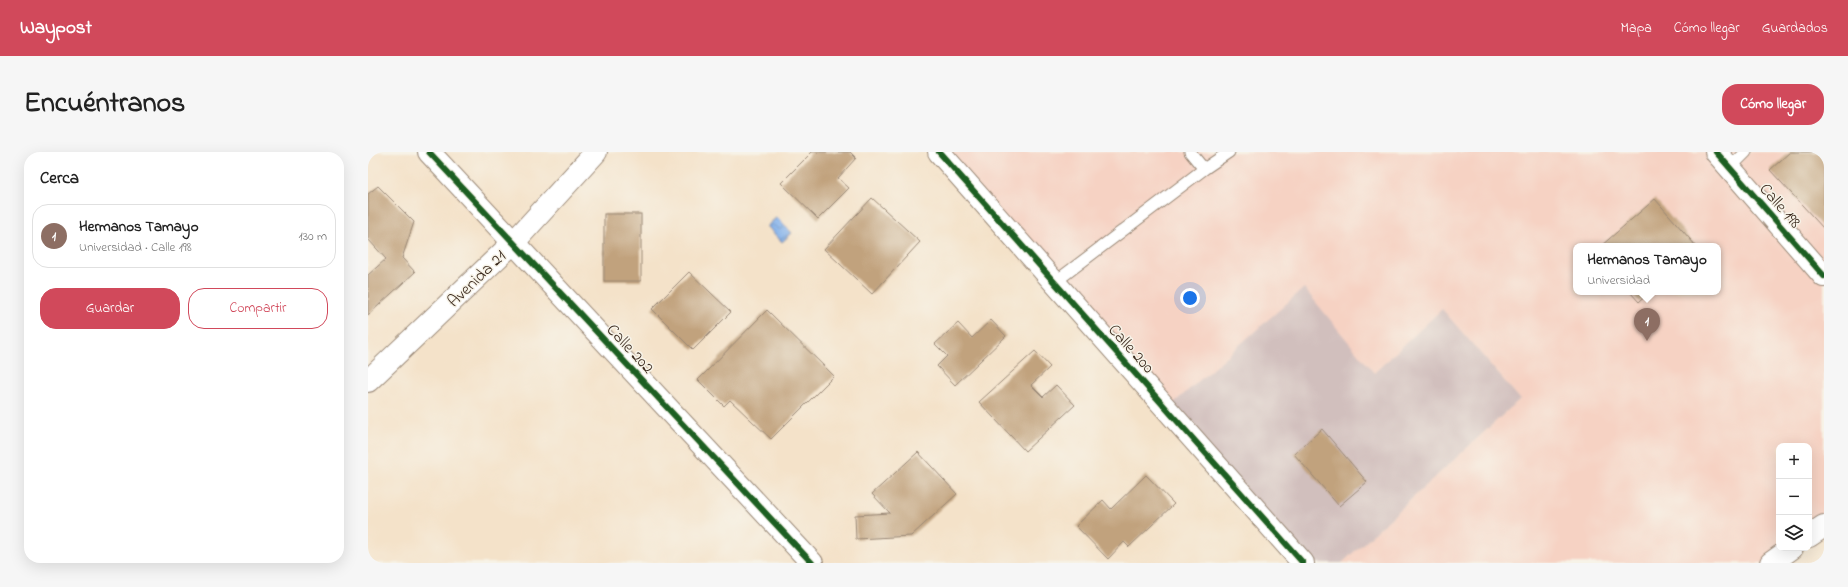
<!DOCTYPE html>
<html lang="es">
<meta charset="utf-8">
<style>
:root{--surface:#fff;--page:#f6f6f6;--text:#222;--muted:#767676;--line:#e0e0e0;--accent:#d1495b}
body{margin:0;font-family:"Indie Flower",sans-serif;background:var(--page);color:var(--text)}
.controls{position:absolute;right:12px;bottom:12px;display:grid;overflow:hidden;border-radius:8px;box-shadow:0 4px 16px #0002}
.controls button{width:36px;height:36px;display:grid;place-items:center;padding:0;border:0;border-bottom:1px solid var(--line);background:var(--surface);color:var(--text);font:20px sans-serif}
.you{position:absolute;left:822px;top:146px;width:14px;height:14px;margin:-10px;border:3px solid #fff;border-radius:50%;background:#1a73e8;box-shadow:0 0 0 6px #1a73e833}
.badge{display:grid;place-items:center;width:26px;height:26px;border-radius:50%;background:var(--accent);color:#fff;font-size:13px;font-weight:700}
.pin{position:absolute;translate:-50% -33px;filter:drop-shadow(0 1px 2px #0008)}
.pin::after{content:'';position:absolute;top:21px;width:14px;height:12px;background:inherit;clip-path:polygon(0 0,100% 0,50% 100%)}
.popup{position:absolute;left:1205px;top:91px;width:148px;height:52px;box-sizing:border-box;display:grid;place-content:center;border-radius:8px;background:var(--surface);filter:drop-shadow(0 1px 3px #0005);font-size:13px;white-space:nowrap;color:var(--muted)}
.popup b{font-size:15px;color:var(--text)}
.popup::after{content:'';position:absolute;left:50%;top:100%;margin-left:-8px;border:8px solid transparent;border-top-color:var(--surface)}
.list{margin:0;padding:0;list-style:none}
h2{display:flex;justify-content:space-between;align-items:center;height:52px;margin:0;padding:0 16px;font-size:17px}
h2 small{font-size:13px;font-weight:400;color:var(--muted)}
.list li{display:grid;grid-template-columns:26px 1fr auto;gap:12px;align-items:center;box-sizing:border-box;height:64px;margin:0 8px 8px;padding:0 8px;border:1px solid var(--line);border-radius:16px}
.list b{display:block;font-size:15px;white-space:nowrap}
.list p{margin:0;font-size:13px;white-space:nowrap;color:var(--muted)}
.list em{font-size:13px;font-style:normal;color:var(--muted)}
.actions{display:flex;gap:8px;padding:12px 16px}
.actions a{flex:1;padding:9px 0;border:1px solid var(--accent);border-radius:16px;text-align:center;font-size:14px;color:var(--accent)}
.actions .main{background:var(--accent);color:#fff}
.icon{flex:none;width:22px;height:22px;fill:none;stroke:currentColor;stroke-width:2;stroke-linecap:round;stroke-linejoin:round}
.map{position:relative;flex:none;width:1456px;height:411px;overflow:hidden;border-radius:16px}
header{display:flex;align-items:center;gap:24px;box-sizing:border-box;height:56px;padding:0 20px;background:var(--accent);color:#fff}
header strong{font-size:19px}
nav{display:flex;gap:22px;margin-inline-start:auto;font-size:14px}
.intro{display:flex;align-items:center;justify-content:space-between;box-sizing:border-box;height:96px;padding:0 24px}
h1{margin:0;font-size:28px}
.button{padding:10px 18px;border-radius:16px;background:var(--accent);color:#fff;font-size:14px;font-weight:700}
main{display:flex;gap:24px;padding:0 24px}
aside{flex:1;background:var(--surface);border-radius:16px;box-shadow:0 4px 16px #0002}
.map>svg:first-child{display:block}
.built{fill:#f6d2c3;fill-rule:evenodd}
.industrial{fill:#d1bfbd}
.water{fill:url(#water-waves);stroke:#5e6d84}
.building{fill:#c1a27d}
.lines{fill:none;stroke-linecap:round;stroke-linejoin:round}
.service-casing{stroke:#988674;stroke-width:13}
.minor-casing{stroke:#988674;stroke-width:24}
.primary-casing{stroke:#988674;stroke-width:24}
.service{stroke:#fff;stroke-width:11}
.minor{stroke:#fff;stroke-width:22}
.primary{stroke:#fff;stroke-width:22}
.cycleway-casing{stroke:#f7f3e8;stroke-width:8}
.cycleway{stroke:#1b5e20;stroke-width:6}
.labels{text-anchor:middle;stroke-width:3;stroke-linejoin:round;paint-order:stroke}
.street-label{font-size:17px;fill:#3b2a1e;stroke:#f7f3e8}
</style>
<header>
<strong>Waypost</strong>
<nav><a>Mapa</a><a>Cómo llegar</a><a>Guardados</a></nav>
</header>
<div class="intro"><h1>Encuéntranos</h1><a class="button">Cómo llegar</a></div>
<main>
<aside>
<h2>Cerca<small></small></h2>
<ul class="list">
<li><span class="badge" style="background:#8d6e63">1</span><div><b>Hermanos Tamayo</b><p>Universidad · Calle 198</p></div><em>130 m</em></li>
</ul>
<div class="actions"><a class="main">Guardar</a><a>Compartir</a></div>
</aside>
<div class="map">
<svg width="1456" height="411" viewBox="0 0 1456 411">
<defs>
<pattern id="water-waves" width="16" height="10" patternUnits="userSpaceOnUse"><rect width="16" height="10" fill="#81b0eb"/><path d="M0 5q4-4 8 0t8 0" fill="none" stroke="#6b8fbe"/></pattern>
</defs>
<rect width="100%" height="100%" fill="#f7f3e8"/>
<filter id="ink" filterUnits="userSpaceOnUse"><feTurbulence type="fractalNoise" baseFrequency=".025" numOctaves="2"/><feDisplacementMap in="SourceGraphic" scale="8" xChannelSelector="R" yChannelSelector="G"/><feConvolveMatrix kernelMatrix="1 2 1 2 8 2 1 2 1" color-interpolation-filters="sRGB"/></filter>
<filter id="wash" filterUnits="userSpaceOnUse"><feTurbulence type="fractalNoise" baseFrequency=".012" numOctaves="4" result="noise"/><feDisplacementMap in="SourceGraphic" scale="16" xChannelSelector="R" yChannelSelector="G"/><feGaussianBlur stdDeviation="0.9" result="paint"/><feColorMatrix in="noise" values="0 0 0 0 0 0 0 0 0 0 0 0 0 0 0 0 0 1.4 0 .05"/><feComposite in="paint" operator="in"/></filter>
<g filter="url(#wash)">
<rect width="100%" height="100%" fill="#f4e2c9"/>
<path class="built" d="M571 0H1456V374L1441 384V294H1411V396L1403 411H974L1152 247 1074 158 1006 221 799 257ZM1208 94H1350V140H1208Z"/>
<path class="industrial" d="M936 136 1006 221 1074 157 1152 247 974 411H935L799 257Z"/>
<path class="water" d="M409 65 424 81 414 90 399 74Z"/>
<g id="blocks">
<g class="building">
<path d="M444 0H482L488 6 470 26 481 36 450 67 413 31Z"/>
<path d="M1422 0H1456V77L1402 18Z"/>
<path d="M10 34 46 70 34 106 47 120 0 163V123L18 107 0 87V42Z"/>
<path d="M504 46 552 90 504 142 456 97Z"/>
<path d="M1287 47 1328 94H1233Z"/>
<rect x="236" y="62" width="37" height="67"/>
<path d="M321 120 363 160 325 198 284 157Z"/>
<path d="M1262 140H1282L1271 150Z"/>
<path d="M399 158 466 224 403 287 362 248 356 254 330 228Z"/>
<path d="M623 168 638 184 587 233 569 214 579 204 567 192 590 171 604 186Z"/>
<path d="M667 199 682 215 663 233 675 245 688 233 707 253 657 299 611 250Z"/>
<path d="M954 277 999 330 971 354 926 302Z"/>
<path d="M550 300 589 342 543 384 488 387 487 363 522 361 504 342Z"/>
<path d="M778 323 806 352 761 395 756 390 740 407 708 374 735 348 743 357Z"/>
</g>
</g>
</g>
<g filter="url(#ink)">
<use href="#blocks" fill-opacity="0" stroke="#988674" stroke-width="1"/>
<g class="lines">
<g class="service-casing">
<g id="service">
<path d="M822 0 836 17"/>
<path d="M1362 16 1378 0"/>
<path d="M687 130 836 17 861 0"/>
</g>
</g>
<g class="minor-casing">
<g id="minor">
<path d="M61 0 444 411"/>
<path d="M571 0 935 411"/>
<path d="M1348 0 1456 124"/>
<path d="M0 229 146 90 228 0"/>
</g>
</g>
<g class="primary-casing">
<g id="primary">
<path d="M1441 384 1456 374"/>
<path d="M1403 411 1424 396"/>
</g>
</g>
<use href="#service" class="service"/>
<use href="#minor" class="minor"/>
<use href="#primary" class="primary"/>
<g class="cycleway-casing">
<g id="cycleway">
<path d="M61 0 444 411"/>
<path d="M571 0 935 411"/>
<path d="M1348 0 1456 124"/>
</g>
</g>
<use href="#cycleway" class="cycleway"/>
</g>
</g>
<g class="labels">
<g class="street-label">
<text transform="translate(1413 53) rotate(49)" y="6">Calle 198</text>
<text transform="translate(108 126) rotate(-44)" y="6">Avenida 21</text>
<text transform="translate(263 196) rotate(47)" y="6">Calle 202</text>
<text transform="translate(764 196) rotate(48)" y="6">Calle 200</text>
</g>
</g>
</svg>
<div class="controls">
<button>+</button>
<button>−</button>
<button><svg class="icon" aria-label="layers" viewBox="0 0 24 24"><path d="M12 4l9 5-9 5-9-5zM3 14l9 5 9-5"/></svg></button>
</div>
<div class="you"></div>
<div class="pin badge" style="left:1279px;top:189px;background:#8d6e63">1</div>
<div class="popup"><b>Hermanos Tamayo</b>Universidad</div>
</div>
</main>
